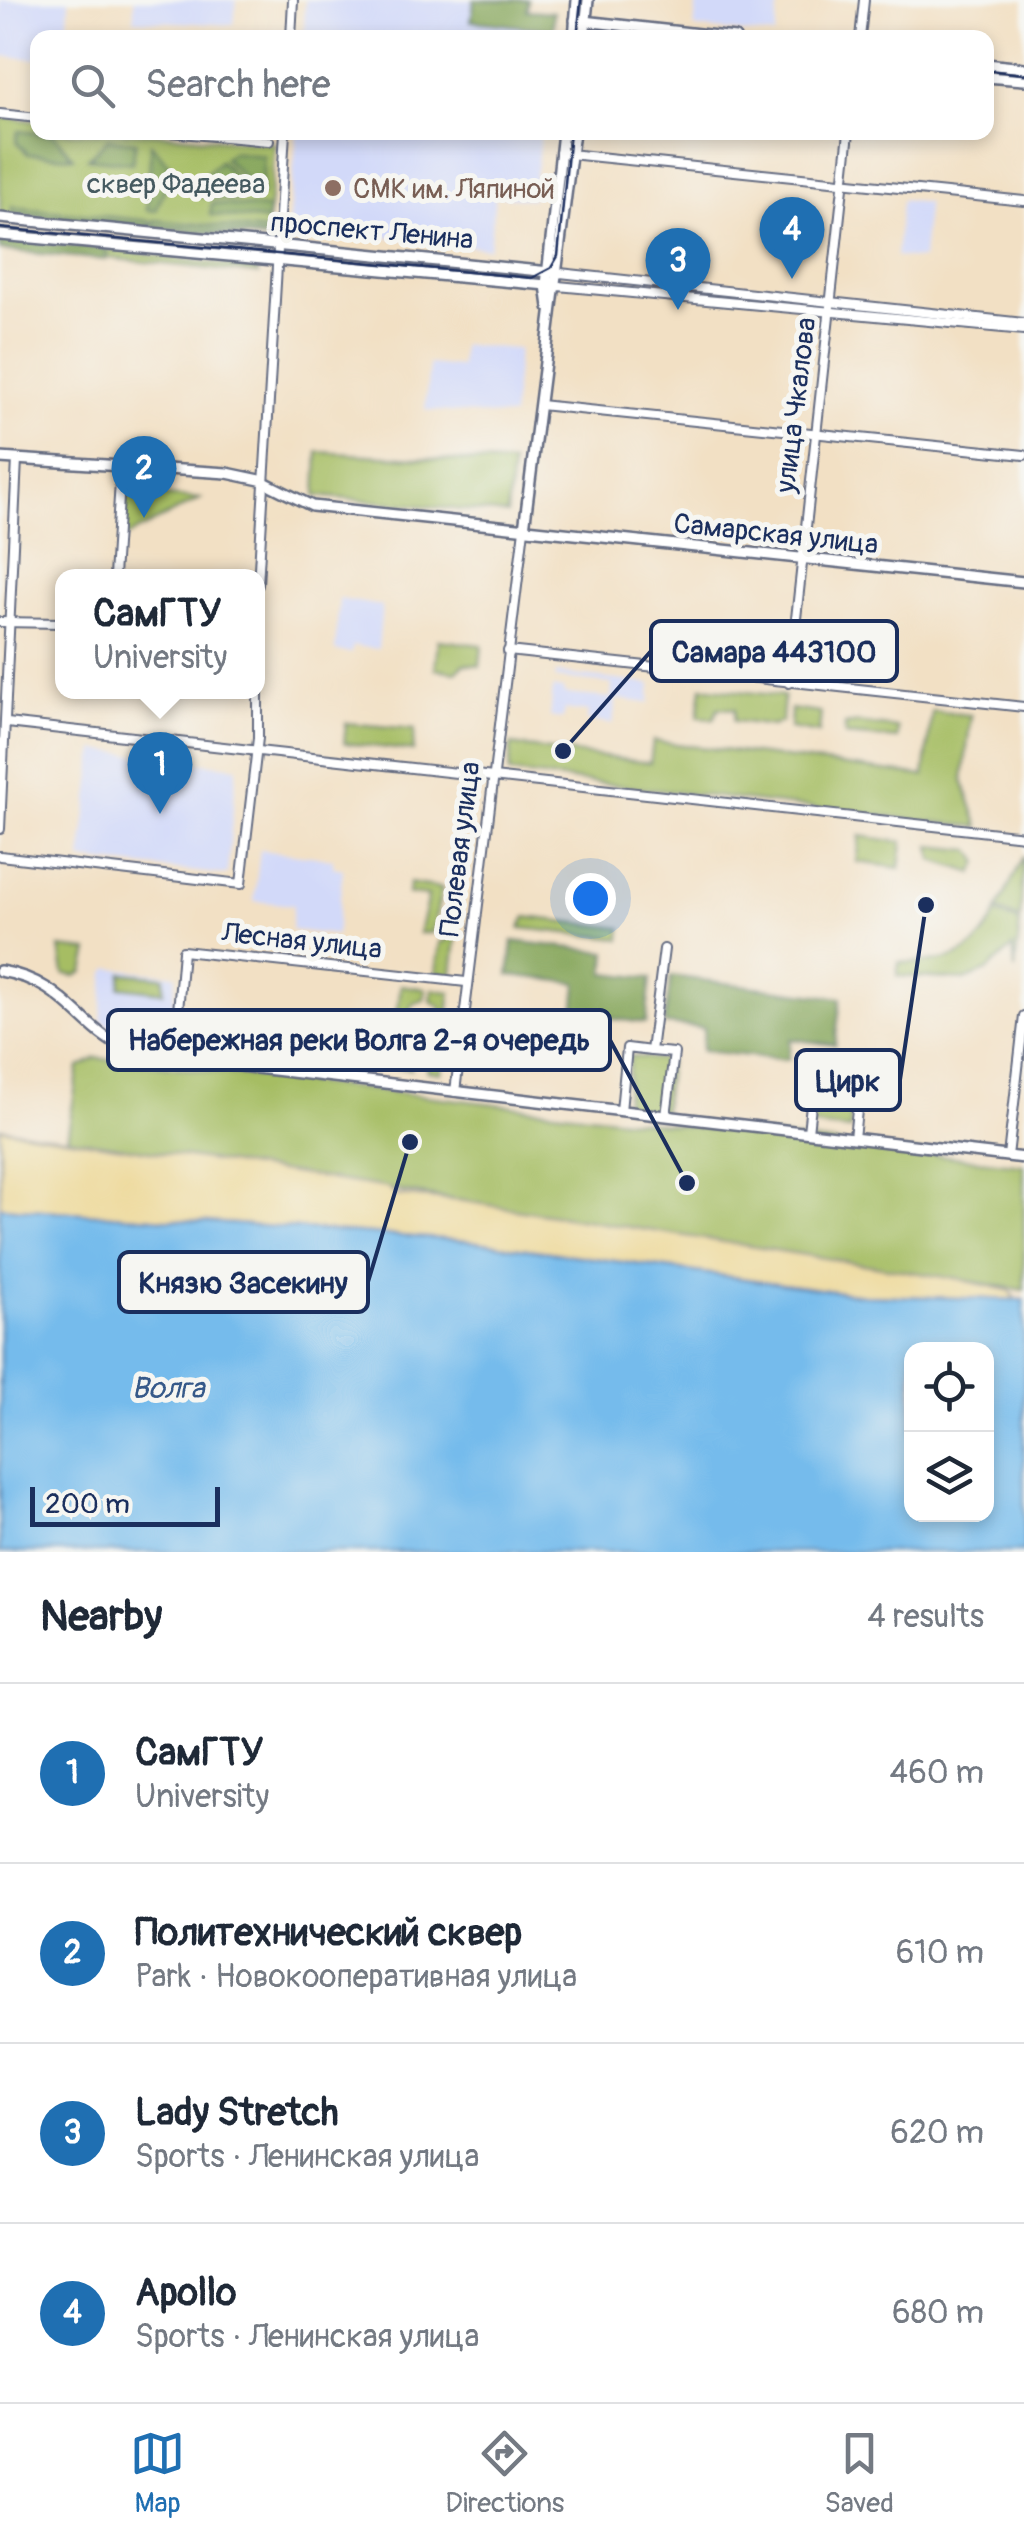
<!DOCTYPE html>
<meta charset="utf-8">
<style>
:root{--surface:#fff;--page:#f6f6f7;--text:#1f2937;--muted:#747a83;--line:#e0e1e3;--accent:#1f6fb2}
body{margin:0;font-family:Pangolin,sans-serif;background:var(--page);color:var(--text)}
.controls{position:absolute;right:30px;bottom:30px;display:grid;overflow:hidden;border-radius:20px;box-shadow:0 5px 15px #0003}
.controls button{width:90px;height:90px;display:grid;place-items:center;padding:0;border:0;border-bottom:2px solid var(--line);background:var(--surface);color:var(--text);font:50px sans-serif}
.scale{position:absolute;left:30px;bottom:25px;width:190px;box-sizing:border-box;padding-left:10px;border:5px solid #1b2f5e;border-top:0;font-size:28px;line-height:35px;white-space:nowrap;color:#1b2f5e;-webkit-text-stroke:8px #f6f6f2;paint-order:stroke}
.you{position:absolute;left:590px;top:898px;width:35px;height:35px;margin:-25px;border:8px solid #fff;border-radius:50%;background:#1a73e8;box-shadow:0 0 0 15px #1a73e833}
.badge{display:grid;place-items:center;width:65px;height:65px;border-radius:50%;background:var(--accent);color:#fff;font-size:32px;font-weight:700}
.pin{position:absolute;translate:-50% -82px;filter:drop-shadow(0 2px 5px #0008)}
.pin::after{content:'';position:absolute;top:52px;width:35px;height:30px;background:inherit;clip-path:polygon(0 0,100% 0,50% 100%)}
.popup{position:absolute;left:55px;top:569px;width:210px;height:130px;box-sizing:border-box;display:grid;place-content:center;border-radius:20px;background:var(--surface);filter:drop-shadow(0 2px 8px #0005);font-size:32px;white-space:nowrap;color:var(--muted)}
.popup b{font-size:38px;color:var(--text)}
.popup::after{content:'';position:absolute;left:50%;top:100%;margin-left:-20px;border:20px solid transparent;border-top-color:var(--surface)}
.list{margin:0;padding:0;list-style:none}
h2{display:flex;justify-content:space-between;align-items:center;height:130px;margin:0;padding:0 40px;font-size:42px}
h2 small{font-size:32px;font-weight:400;color:var(--muted)}
.list li{display:grid;grid-template-columns:65px 1fr auto;gap:30px;align-items:center;box-sizing:border-box;height:180px;padding:0 40px;border-top:2px solid var(--line)}
.list b{display:block;font-size:38px;white-space:nowrap}
.list p{margin:0;font-size:32px;white-space:nowrap;color:var(--muted)}
.list em{font-size:32px;font-style:normal;color:var(--muted)}
.icon{flex:none;width:55px;height:55px;fill:none;stroke:currentColor;stroke-width:2;stroke-linecap:round;stroke-linejoin:round}
.map{position:relative;flex:none;width:1024px;height:1552px;overflow:hidden}
.search{position:absolute;background:var(--surface);box-shadow:0 5px 15px #0003;left:30px;right:30px;top:30px;height:110px;display:flex;align-items:center;gap:25px;box-sizing:border-box;padding:0 35px;border-radius:20px;color:var(--muted);font-size:38px}
.sheet{height:850px;background:var(--surface)}
nav{display:flex;justify-content:space-around;align-items:center;box-sizing:border-box;height:140px;border-top:2px solid var(--line);background:var(--surface);font-size:28px;color:var(--muted)}
nav a{display:grid;justify-items:center;gap:5px}
nav .on{color:var(--accent)}
.map>svg:first-child{display:block}
.built{fill:#d2d9f9}
.green{fill:#a6bd63;stroke:#607660;stroke-width:2.5}
.forest{fill:#84a459;stroke:#506a5c;stroke-width:2.5}
.sand{fill:#eeda9e;stroke:#84847e;stroke-width:2.5}
.water{fill:#75bbec;stroke:#4875a5;stroke-width:2.5;fill-rule:evenodd}
.lines{fill:none;stroke-linecap:round;stroke-linejoin:round}
.minor-casing{stroke:#666d82;stroke-width:12}
.major-casing{stroke:#666d82;stroke-width:14}
.minor{stroke:#fff;stroke-width:8}
.major{stroke:#fff;stroke-width:9}
.tram{stroke:#1b2f5e;stroke-width:2.5}
.education-dot{fill:#8d6e63;stroke:#f6f6f2;stroke-width:4}
.labels{text-anchor:middle;stroke-width:10;stroke-linejoin:round;paint-order:stroke}
.park-label{font-size:28px;fill:#455a60;stroke:#f6f6f2}
.education-label{font-size:28px;fill:#785e54;stroke:#f6f6f2;text-anchor:start}
.street-label{font-size:28px;fill:#1b2f5e;stroke:#f6f6f2}
.water-label{font-size:30px;font-style:italic;fill:#365989;stroke:#f6f6f2}
.leader{fill:none;stroke:#1b2f5e;stroke-width:4}
.callout-dot{fill:#1b2f5e;stroke:#f6f6f2;stroke-width:4}
.callout{fill:#f6f6f2;stroke:#1b2f5e;stroke-width:4}
.callout-label{font-size:30px;text-anchor:middle;font-weight:bold;fill:#1b2f5e}
</style>
<div class="map">
<svg width="1024" height="1552" viewBox="0 0 1024 1552">
<rect width="100%" height="100%" fill="#f6f6f2"/>
<filter id="ink" filterUnits="userSpaceOnUse"><feTurbulence type="fractalNoise" baseFrequency=".01" numOctaves="2"/><feDisplacementMap in="SourceGraphic" scale="20" xChannelSelector="R" yChannelSelector="G"/><feConvolveMatrix kernelMatrix="1 2 1 2 8 2 1 2 1" color-interpolation-filters="sRGB"/></filter>
<filter id="wash" filterUnits="userSpaceOnUse"><feTurbulence type="fractalNoise" baseFrequency=".0048" numOctaves="4" result="noise"/><feDisplacementMap in="SourceGraphic" scale="40" xChannelSelector="R" yChannelSelector="G"/><feGaussianBlur stdDeviation="2.25" result="paint"/><feColorMatrix in="noise" values="0 0 0 0 0 0 0 0 0 0 0 0 0 0 0 0 0 1.4 0 .05"/><feComposite in="paint" operator="in"/></filter>
<g filter="url(#wash)">
<rect width="100%" height="100%" fill="#f2e0c4"/>
<g class="built">
<path d="M0 0H69L67 37 38 38 37 59 0 56Z"/>
<path d="M134 0H236L234 25 134 20Z"/>
<path d="M305 0H473L472 21 553 30 552 38H304Z"/>
<path d="M697 0H779L775 36 694 28Z"/>
<path d="M297 133H541L532 199 495 196 489 248 288 226Z"/>
<path d="M901 200 927 203 922 259 896 257Z"/>
<path d="M462 345 518 349 512 417 425 410 429 364 460 367Z"/>
<path d="M339 599 382 606 378 649 353 646 351 653 335 651Z"/>
<path d="M556 673 651 684 649 703 616 699 613 724 587 721 588 712 565 709 563 719 550 717 553 688 563 689 564 694 611 698 612 684 555 678Z"/>
<path d="M95 750 237 767 227 875 81 860Z"/>
<path d="M260 850 333 859V867L343 869 336 935 291 930 293 905 254 901Z"/>
<path d="M110 968 176 975 170 1037 151 1035 150 1044 129 1040 101 1020 105 973Z"/>
</g>
<g class="green">
<path d="M0 117 37 121 38 132 154 133 275 144 266 240 0 214Z"/>
<path d="M107 249 257 269 258 274 106 258Z"/>
<path d="M318 452 512 464 507 514 316 496Z"/>
<path d="M126 492 200 499 124 538Z"/>
<path d="M438 640 482 645 480 666 464 664 456 672 435 669Z"/>
<path d="M702 687 784 696 782 721 773 726 734 721 735 709 718 708 714 719 698 717Z"/>
<path d="M791 709 821 713 819 733 790 728Z"/>
<path d="M932 711 971 715 963 780 979 827 509 773 511 745 650 763 653 741 924 776Z"/>
<path d="M346 723 415 729 413 751 344 743Z"/>
<path d="M857 723 898 728 897 739 845 735V725Z"/>
<path d="M860 836 903 842 900 868 857 862Z"/>
<path d="M931 846 971 850 979 862 973 873 933 860Z"/>
<path d="M1024 856 1020 919 997 910Z"/>
<path d="M409 883 442 888 432 933H419L428 896 408 894Z"/>
<path d="M455 890 461 894 452 975 436 973 440 941H447L449 931 444 930Z"/>
<path d="M996 913 1020 922 1015 970 1013 947 987 971 965 980 897 976 899 962C946 964 976 959 996 913Z"/>
<path d="M526 917 622 928 621 939 520 928Z"/>
<path d="M60 948 89 951 84 972 76 976 64 974Z"/>
<path d="M122 973 164 977 163 992 120 987Z"/>
<path d="M401 985 426 989 424 1000 412 1004 406 1024 409 1034 404 1039 411 1069 390 1067Z"/>
<path d="M432 989 451 992 441 1073 427 1071 428 1062H434L440 1043 441 1007 431 1001Z"/>
<path d="M630 1056 669 1060 663 1112 625 1107Z"/>
<path d="M96 1058 1024 1165V1290L67 1138 79 1067Z"/>
<path d="M817 1079 855 1083 850 1130 812 1126Z"/>
</g>
<g class="forest">
<path d="M474 0H528L527 10 554 12 553 30 471 21Z"/>
<path d="M18 131 54 135 73 157 28 154 16 142Z"/>
<path d="M108 139 136 142 132 163 88 158Z"/>
<path d="M151 144 173 169 156 211 147 210Z"/>
<path d="M232 152 264 156 262 195 224 158Z"/>
<path d="M220 161 239 180 236 200 196 196 197 181Z"/>
<path d="M212 203 269 209 268 221 210 215Z"/>
<path d="M12 207 150 221V227L12 214Z"/>
<path d="M154 220 267 231 266 237 153 226Z"/>
<path d="M0 240 107 249 106 260 0 250Z"/>
<path d="M513 941 607 952 605 973 651 978 646 1023 574 1014 577 983 509 975Z"/>
<path d="M671 976 841 998 835 1045 791 1039 788 1060 702 1051 704 1028 664 1024Z"/>
</g>
<path class="sand" d="M0 1128 388 1188 395 1195 463 1201 963 1280 1011 1291 1015 1300 863 1295 469 1241 0 1207Z"/>
<path class="water" d="M0 1207 469 1241 863 1295 1024 1300V1552H0ZM912 1350H986V1514H912Z"/>
</g>
<g filter="url(#ink)">
<g class="lines">
<g class="minor-casing">
<g id="minor">
<path d="M291 38 293 0"/>
<path d="M860 38 864 0"/>
<path d="M0 114 38 118"/>
<path d="M169 132 269 141"/>
<path d="M560 153 1024 201"/>
<path d="M560 273 1024 323"/>
<path d="M558 286 1024 330"/>
<path d="M540 405 1024 455"/>
<path d="M114 576 121 466"/>
<path d="M258 585 285 132"/>
<path d="M0 622 62 623"/>
<path d="M508 651 1024 707"/>
<path d="M789 683 849 132"/>
<path d="M7 723 1024 836"/>
<path d="M0 829 17 459"/>
<path d="M0 856 241 884 258 738V630"/>
<path d="M664 949 651 1051 674 1053 666 1116"/>
<path d="M174 1060 183 951 466 982"/>
<path d="M455 1092 524 529"/>
<path d="M621 1111 627 1048 651 1051"/>
<path d="M808 1132 815 1068 861 1074 854 1138"/>
<path d="M1008 1156 1024 1016"/>
</g>
</g>
<g class="major-casing">
<g id="major">
<path d="M575 20 735 38"/>
<path d="M582 36 607 38"/>
<path d="M574 38 577 0"/>
<path d="M584 38 588 0"/>
<path d="M986 64 1024 68"/>
<path d="M986 77 1024 80"/>
<path d="M0 218 560 273"/>
<path d="M0 235 558 286"/>
<path d="M549 307 546 285 563 132"/>
<path d="M0 458 227 473 260 480 312 506 1024 582"/>
<path d="M524 529 574 132"/>
<path d="M0 971C70 982 80 1034 137 1054L1024 1158"/>
</g>
</g>
<use href="#minor" class="minor"/>
<use href="#major" class="major"/>
<g class="tram">
<path d="M577 38 581 0"/>
<path d="M582 38 597 30 674 38"/>
<path d="M986 70 1024 74"/>
<path d="M0 228 532 278 551 268 558 256 570 132"/>
</g>
</g>
</g>
<circle class="education-dot" cx="333" cy="188" r="10"/>
<g class="labels">
<g class="park-label">
<text x="176" y="193">сквер Фадеева</text>
</g>
<g class="education-label">
<text x="353" y="198">СМК им. Ляпиной</text>
</g>
<g class="street-label">
<text transform="translate(372 230) rotate(5)" y="10">проспект Ленина</text>
<text transform="translate(795 405) rotate(-83)" y="10">улица Чкалова</text>
<text transform="translate(776 533) rotate(6)" y="10">Самарская улица</text>
<text transform="translate(459 849) rotate(-83)" y="10">Полевая улица</text>
<text transform="translate(302 940) rotate(6)" y="10">Лесная улица</text>
</g>
<g class="water-label">
<text x="168" y="1398">Волга</text>
</g>
</g>
<path class="leader" d="M563 751L651 651M687 1183L610 1040M926 905L900 1080M410 1142L368 1282"/>
<g class="callout-dot">
<circle cx="563" cy="751" r="10"/>
<circle cx="687" cy="1183" r="10"/>
<circle cx="926" cy="905" r="10"/>
<circle cx="410" cy="1142" r="10"/>
</g>
<g class="callout">
<rect x="651" y="621" width="246" height="60" rx="10"/>
<rect x="108" y="1010" width="502" height="60" rx="10"/>
<rect x="796" y="1050" width="104" height="60" rx="10"/>
<rect x="119" y="1252" width="249" height="60" rx="10"/>
</g>
<g class="callout-label">
<text x="774" y="662">Самара 443100</text>
<text x="359" y="1050">Набережная реки Волга 2-я очередь</text>
<text x="848" y="1091">Цирк</text>
<text x="243" y="1293">Князю Засекину</text>
</g>
</svg>
<div class="controls">
<button><svg class="icon" aria-label="locate" viewBox="0 0 24 24"><circle cx="12" cy="12" r="6"/><path d="M12 2v4M12 18v4M2 12h4M18 12h4"/></svg></button>
<button><svg class="icon" aria-label="layers" viewBox="0 0 24 24"><path d="M12 4l9 5-9 5-9-5zM3 14l9 5 9-5"/></svg></button>
</div>
<div class="scale">200 m</div>
<div class="you"></div>
<div class="pin badge" style="left:160px;top:814px">1</div>
<div class="popup"><b>СамГТУ</b>University</div>
<div class="pin badge" style="left:144px;top:518px">2</div>
<div class="pin badge" style="left:678px;top:310px">3</div>
<div class="pin badge" style="left:792px;top:279px">4</div>
<div class="search"><svg class="icon" aria-label="search" viewBox="0 0 24 24"><circle cx="10" cy="10" r="6"/><path d="M15 15l6 6"/></svg>Search here</div>
</div>
<section class="sheet">
<h2>Nearby<small>4 results</small></h2>
<ul class="list">
<li><span class="badge">1</span><div><b>СамГТУ</b><p>University</p></div><em>460 m</em></li>
<li><span class="badge">2</span><div><b>Политехнический сквер</b><p>Park · Новокооперативная улица</p></div><em>610 m</em></li>
<li><span class="badge">3</span><div><b>Lady Stretch</b><p>Sports · Ленинская улица</p></div><em>620 m</em></li>
<li><span class="badge">4</span><div><b>Apollo</b><p>Sports · Ленинская улица</p></div><em>680 m</em></li>
</ul>
</section>
<nav>
<a class="on"><svg class="icon" aria-label="map" viewBox="0 0 24 24"><path d="M3 6l6-2 6 2 6-2v14l-6 2-6-2-6 2zM9 4v14M15 6v14"/></svg>Map</a>
<a><svg class="icon" aria-label="directions" viewBox="0 0 24 24"><path d="M12 3l9 9-9 9-9-9zM9 14v-3h6M13 9l2 2-2 2"/></svg>Directions</a>
<a><svg class="icon" aria-label="saved" viewBox="0 0 24 24"><path d="M7 4h10v16l-5-4-5 4z"/></svg>Saved</a>
</nav>
